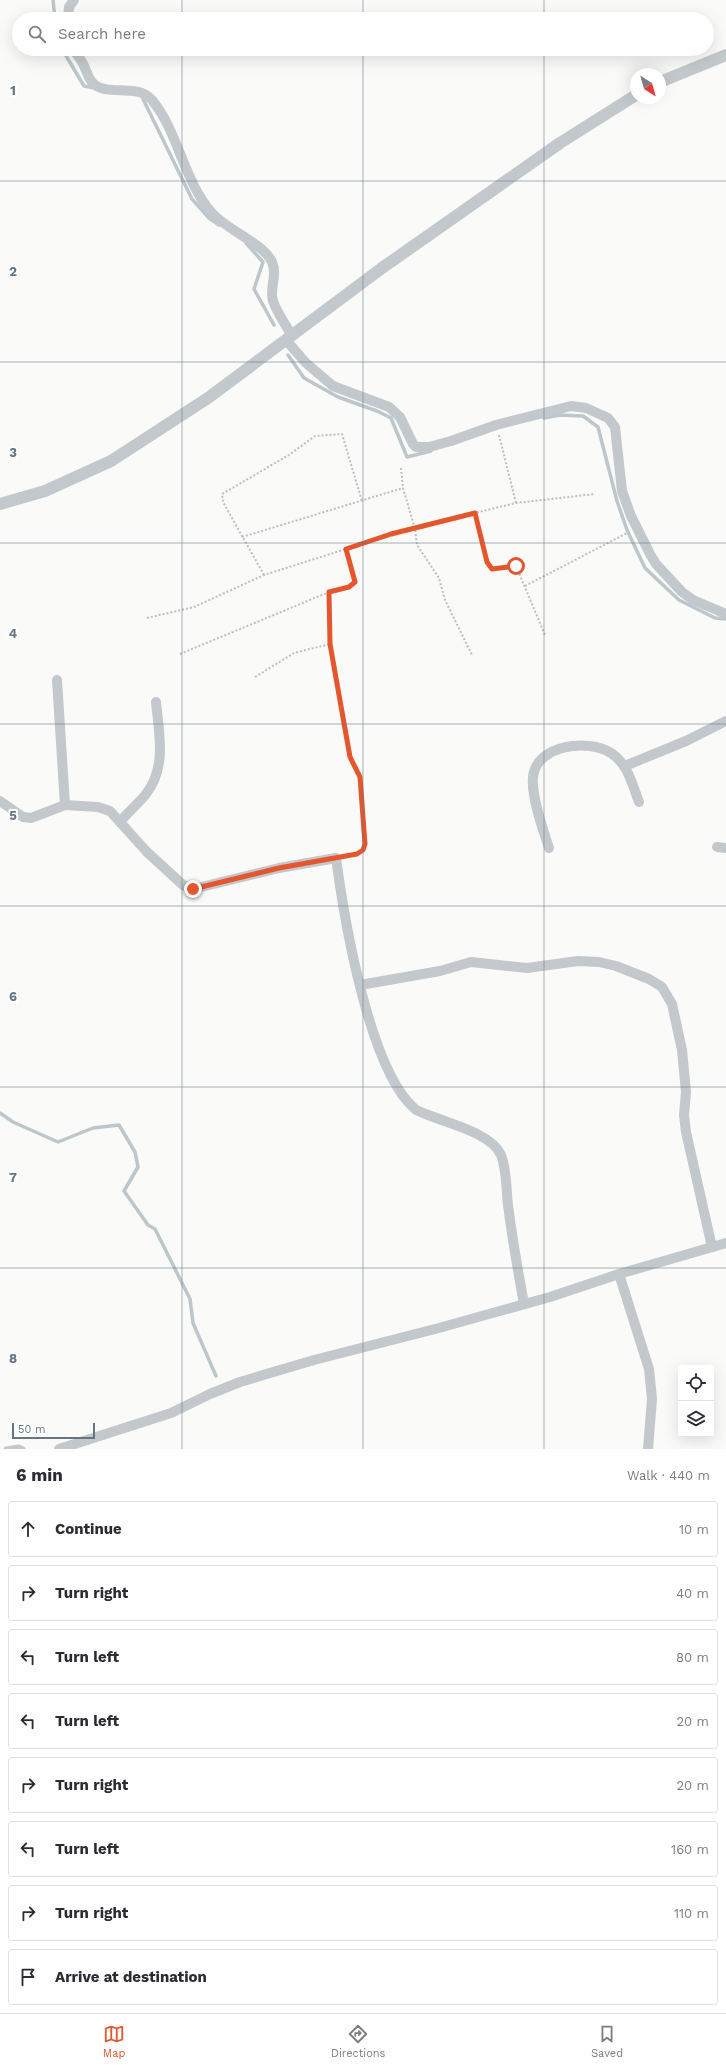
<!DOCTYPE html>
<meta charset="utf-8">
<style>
:root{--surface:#fff;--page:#f7f7f7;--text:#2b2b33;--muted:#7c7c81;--line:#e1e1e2;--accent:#e4572e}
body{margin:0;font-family:"Work Sans",sans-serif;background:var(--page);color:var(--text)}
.controls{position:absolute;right:12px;bottom:12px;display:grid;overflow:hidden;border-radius:4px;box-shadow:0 4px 16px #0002}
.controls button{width:36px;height:36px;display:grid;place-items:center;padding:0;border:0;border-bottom:1px solid var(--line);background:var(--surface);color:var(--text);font:20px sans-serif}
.compass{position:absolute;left:630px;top:68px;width:36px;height:36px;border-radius:50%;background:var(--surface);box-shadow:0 4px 16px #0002;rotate:143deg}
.scale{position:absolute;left:12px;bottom:10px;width:83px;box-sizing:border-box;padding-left:4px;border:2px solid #657683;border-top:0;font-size:11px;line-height:14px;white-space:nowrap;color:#657683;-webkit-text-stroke:3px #fff;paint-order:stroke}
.stop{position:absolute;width:12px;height:12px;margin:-9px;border:3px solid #e4572e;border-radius:50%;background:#fff}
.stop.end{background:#e4572e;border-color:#fff;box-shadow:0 1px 4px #0008}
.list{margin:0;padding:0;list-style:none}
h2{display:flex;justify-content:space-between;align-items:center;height:52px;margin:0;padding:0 16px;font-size:17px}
h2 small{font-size:13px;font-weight:400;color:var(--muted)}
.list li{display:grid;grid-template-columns:26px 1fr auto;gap:12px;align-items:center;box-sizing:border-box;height:56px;margin:0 8px 8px;padding:0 8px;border:1px solid var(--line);border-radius:4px}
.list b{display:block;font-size:15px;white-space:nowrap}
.list em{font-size:13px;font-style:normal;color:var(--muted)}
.icon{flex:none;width:22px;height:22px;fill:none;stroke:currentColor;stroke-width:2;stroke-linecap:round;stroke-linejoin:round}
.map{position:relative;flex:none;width:726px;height:1449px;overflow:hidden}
.search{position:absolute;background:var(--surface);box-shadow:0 4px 16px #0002;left:12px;right:12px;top:12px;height:44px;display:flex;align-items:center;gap:10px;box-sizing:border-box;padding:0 14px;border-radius:22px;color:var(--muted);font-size:15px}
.sheet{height:564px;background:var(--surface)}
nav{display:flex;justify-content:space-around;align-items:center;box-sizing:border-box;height:56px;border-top:1px solid var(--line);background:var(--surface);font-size:11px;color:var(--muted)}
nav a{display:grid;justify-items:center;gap:2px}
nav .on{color:var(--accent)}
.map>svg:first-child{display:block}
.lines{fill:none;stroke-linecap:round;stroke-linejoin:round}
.stream{stroke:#bbc7cb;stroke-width:3.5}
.path{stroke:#bbbfc2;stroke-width:2;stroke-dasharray:2 2;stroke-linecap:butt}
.service{stroke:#c3c8cc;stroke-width:5}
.minor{stroke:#c3c8cc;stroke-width:10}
.tertiary{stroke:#c3c8cc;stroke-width:12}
.route{stroke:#e4572e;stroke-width:5}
.grid{fill:none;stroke:#657683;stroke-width:1;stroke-opacity:0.55}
.grid-label{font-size:13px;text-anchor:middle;font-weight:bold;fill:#657683;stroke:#fff;stroke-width:4;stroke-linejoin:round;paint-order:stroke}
</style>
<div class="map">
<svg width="726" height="1449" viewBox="0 0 726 1449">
<rect width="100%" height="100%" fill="#fafaf8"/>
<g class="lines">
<g class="stream">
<path d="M53 0 55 19"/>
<path d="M62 49 84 86 95 88"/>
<path d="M143 99 192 199 209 218 219 225"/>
<path d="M246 243 263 262 254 289 274 325"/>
<path d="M288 355 304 378 338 397 377 411 391 418 407 457 431 451"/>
<path d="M544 418 560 415 583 416 598 427 617 501 627 530 645 568 679 600 715 618 726 619"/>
<path d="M0 1113 13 1122 58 1142 93 1128 119 1125 135 1152 138 1167 124 1191 148 1225 155 1229 190 1299 193 1323 216 1376"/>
</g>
<g class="path">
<path d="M499 435 516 503"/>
<path d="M401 468 403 488 415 529 417 545 439 578 445 600 472 655"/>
<path d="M475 513 487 563 492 569 516 566 545 635"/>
<path d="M242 537 403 488"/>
<path d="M264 575 223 502 222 494 289 455 315 436 342 434 362 501"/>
<path d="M525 586 629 532"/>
<path d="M147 618 194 607 264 575 346 549"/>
<path d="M180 654 329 592"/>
<path d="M255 677 294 653 330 644"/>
<path d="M345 856C355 855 361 854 365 845L360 777 350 757 330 644 329 592 349 587 355 582 346 549 442 521 516 503 595 494"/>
</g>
<path class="service" d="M6 1449 19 1447 23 1449"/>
<g class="minor">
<path d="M68 19 69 7 74 0"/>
<path d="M73 49C76 54 81 59 83 64 87 71 88 80 95 85 110 96 137 83 152 100 178 131 184 182 212 213 227 230 263 243 272 262 278 275 269 288 273 301 277 313 286 325 292 336"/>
<path d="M286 340 306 363 333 386 389 407 400 417 413 444 416 447H429L451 441 496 425 571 406 586 408 608 418 615 427 622 491 631 516 650 554 656 564 682 592 693 600 726 614"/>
<path d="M57 680 65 805"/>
<path d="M625 766 686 741 726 721"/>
<path d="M0 801 23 817 31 818 65 805 98 807 110 811 147 852 183 885 193 889 279 868 336 858C344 918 369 1070 415 1109 419 1112 426 1114 431 1116 451 1124 492 1134 501 1155 507 1170 506 1189 508 1205 512 1238 518 1271 524 1304"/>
<path d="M120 822C128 812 138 804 146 794 167 767 159 734 156 702"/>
<path d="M717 847 726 848"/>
<path d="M549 848C543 830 531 796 533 777 536 745 588 738 611 753 628 764 632 784 639 802"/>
<path d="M360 985 440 971 471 962 527 968 578 961 599 962 616 966 649 979 662 987 672 1004 682 1050 686 1092 684 1115 686 1132 712 1247"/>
<path d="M619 1274 649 1369 652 1399 648 1449"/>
<path d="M59 1449 171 1413 210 1394 240 1382 314 1360 439 1328 550 1297 619 1274 726 1243"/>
</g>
<g class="tertiary">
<path d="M660 82 726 55"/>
<path d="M0 504 45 491 111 461 208 398 382 268 560 143 636 95"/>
</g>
</g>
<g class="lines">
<path class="route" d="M193 889 279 868 357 854 363 850 365 844 360 777 350 757 330 644 329 592 349 587 355 582 346 549 391 534 475 513 487 562 492 569 516 566"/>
</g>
<path class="grid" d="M182 0V19M363 0V19M544 0V19M182 49V1449M363 49V1449M544 49V1449M0 181H726M0 362H726M0 543H726M0 724H726M0 906H726M0 1087H726M0 1268H726"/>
<g class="grid-label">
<text x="13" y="95">1</text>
<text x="13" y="276">2</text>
<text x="13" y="457">3</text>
<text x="13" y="638">4</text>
<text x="13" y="820">5</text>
<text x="13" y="1001">6</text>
<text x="13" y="1182">7</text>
<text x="13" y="1363">8</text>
</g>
</svg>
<div class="controls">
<button><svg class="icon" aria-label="locate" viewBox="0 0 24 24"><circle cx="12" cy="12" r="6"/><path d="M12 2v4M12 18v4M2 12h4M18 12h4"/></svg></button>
<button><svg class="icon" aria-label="layers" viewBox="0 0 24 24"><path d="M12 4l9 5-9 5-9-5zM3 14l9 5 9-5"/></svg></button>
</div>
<svg class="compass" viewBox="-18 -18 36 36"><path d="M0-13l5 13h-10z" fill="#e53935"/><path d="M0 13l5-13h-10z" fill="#7c7c81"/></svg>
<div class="scale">50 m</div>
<div class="stop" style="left:516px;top:566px"></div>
<div class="stop end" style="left:193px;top:889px"></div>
<div class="search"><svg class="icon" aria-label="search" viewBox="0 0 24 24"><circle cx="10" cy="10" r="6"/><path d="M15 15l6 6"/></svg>Search here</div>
</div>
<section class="sheet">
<h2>6 min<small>Walk · 440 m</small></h2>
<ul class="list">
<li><svg class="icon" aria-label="ahead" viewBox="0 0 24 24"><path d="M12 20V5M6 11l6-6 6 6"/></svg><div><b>Continue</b></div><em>10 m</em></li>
<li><svg class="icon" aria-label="right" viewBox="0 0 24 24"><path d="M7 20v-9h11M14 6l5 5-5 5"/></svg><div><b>Turn right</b></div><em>40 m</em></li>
<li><svg class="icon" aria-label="left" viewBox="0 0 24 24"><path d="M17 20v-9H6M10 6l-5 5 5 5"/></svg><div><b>Turn left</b></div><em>80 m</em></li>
<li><svg class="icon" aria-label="left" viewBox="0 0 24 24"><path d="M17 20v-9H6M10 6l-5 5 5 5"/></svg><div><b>Turn left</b></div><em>20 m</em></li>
<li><svg class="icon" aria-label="right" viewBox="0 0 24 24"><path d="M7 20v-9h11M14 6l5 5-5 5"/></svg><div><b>Turn right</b></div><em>20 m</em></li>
<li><svg class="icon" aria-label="left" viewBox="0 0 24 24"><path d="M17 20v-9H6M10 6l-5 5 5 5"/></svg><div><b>Turn left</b></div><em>160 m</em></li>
<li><svg class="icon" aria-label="right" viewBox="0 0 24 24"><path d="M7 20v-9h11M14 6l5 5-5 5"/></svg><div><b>Turn right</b></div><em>110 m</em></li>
<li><svg class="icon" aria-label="arrive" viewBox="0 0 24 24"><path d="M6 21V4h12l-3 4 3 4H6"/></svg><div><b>Arrive at destination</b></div></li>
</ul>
</section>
<nav>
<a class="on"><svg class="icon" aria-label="map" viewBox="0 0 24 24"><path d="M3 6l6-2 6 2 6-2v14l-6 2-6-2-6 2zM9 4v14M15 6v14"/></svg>Map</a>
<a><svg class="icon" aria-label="directions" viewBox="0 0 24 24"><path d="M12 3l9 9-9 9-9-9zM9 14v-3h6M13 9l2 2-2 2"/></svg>Directions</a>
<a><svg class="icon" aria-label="saved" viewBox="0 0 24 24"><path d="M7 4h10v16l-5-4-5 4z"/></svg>Saved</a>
</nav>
